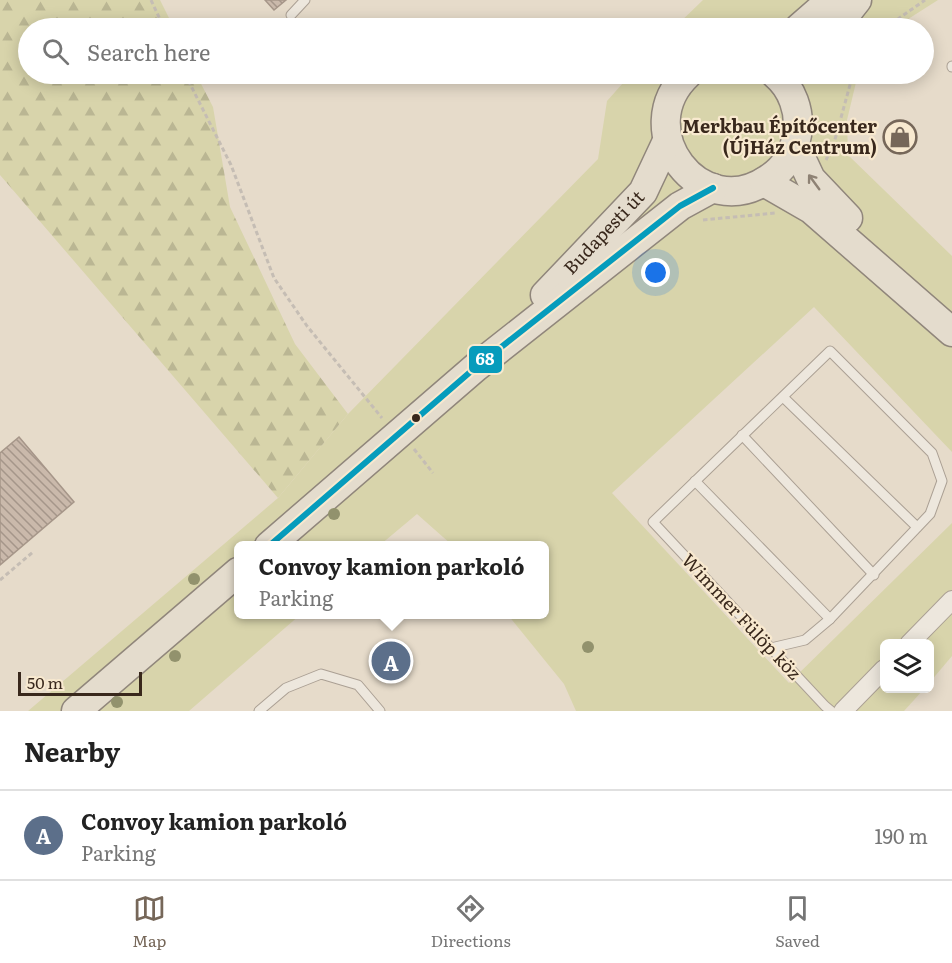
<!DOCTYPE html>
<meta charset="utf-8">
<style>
:root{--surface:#fff;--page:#f6f6f6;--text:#222;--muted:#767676;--line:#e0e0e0;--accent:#766759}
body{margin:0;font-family:Literata,serif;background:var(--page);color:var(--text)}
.controls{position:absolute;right:18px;bottom:18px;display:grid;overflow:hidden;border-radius:9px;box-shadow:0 3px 15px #0003}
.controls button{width:54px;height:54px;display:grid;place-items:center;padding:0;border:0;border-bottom:2px solid var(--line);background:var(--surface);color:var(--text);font:30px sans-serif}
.scale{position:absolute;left:18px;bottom:15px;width:124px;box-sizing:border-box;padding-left:6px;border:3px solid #39281c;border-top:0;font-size:16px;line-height:21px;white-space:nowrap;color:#39281c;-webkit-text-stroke:4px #f8e9cf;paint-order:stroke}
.you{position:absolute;left:656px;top:273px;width:21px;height:21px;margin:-15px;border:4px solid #fff;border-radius:50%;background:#1a73e8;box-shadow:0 0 0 9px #1a73e833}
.badge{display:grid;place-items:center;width:39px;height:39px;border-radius:50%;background:var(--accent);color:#fff;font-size:20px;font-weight:700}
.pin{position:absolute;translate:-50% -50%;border:3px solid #fff;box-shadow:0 2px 6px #0006}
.popup{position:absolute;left:234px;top:541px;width:315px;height:78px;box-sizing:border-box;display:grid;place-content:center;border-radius:9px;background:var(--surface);filter:drop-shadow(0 2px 4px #0005);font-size:20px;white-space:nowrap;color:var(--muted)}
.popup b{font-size:22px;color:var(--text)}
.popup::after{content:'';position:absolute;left:50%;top:100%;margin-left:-12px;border:12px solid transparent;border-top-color:var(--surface)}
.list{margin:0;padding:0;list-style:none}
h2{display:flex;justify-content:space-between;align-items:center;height:78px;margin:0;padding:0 24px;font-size:26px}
h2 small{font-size:20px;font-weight:400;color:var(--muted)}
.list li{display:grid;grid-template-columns:39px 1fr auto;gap:18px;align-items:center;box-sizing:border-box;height:90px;padding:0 24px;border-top:2px solid var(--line)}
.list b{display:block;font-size:22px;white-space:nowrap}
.list p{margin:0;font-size:20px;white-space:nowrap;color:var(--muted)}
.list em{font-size:20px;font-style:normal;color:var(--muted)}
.icon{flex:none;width:33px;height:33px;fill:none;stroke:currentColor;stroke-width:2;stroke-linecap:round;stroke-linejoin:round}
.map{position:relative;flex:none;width:952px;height:711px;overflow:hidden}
.search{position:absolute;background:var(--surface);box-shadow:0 3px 15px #0003;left:18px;right:18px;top:18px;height:66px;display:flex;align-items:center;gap:15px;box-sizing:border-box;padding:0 21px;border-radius:33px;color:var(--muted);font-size:22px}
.sheet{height:168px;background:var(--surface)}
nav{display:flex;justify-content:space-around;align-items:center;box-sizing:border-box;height:84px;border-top:2px solid var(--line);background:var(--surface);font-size:16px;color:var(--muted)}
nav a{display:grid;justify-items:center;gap:3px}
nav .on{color:var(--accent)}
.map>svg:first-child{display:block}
.green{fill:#d8d4ab}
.forest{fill:url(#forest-firs)}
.building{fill:url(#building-back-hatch);stroke:#a69689;stroke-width:1.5}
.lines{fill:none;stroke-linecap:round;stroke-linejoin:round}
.lane-casing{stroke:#aba094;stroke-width:11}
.street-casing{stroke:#aba094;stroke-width:20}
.primary-casing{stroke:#90867b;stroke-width:31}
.path{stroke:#c5bdb4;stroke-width:3;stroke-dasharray:4.5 3;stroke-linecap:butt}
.lane{stroke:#ede7dd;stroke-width:9}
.street{stroke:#ede7dd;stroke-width:18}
.primary{stroke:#e4dccd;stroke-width:28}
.bus-1-casing{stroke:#f8e9cf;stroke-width:10}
.bus-1{stroke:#069cbc;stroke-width:6}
.tree{fill:#92926d}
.oneway{stroke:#8e8274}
.bus-dot{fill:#39281c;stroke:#f8e9cf;stroke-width:2}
.labels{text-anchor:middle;stroke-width:4.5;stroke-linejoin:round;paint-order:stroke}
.poi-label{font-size:18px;font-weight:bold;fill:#39281c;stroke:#f8e9cf;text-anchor:end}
.street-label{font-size:18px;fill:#39281c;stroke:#f8e9cf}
.line-badge{stroke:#f8e9cf;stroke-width:2}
.badge-label{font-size:16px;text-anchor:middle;font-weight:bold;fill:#fff}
</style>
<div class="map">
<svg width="952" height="711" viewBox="0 0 952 711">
<defs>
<pattern id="forest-firs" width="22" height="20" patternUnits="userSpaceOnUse" patternTransform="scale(1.5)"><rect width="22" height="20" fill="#d8d4ab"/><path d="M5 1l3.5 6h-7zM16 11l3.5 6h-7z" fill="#bab693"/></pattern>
<pattern id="building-back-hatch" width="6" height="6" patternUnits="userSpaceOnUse" patternTransform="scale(1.5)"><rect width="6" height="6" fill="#cab9ab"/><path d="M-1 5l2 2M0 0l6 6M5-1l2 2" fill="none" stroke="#a5968a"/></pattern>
</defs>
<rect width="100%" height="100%" fill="#e6dbca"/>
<g class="green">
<path d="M703 0H938L894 28H674Z"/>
<path d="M631 74H858L847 120 848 155 952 256V452L814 307 612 493 789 683 952 523V656L930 682V644H884V688L924 689 904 711H576L564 684 508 615 544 614V546L452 545 417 514 380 545 238 546V614L300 615 189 711H28L278 498 348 414 598 159 607 101Z"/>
</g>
<path class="forest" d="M0 0H160L174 28H28V74H196L213 107 230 207 295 344 348 414 278 498 0 175Z"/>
<g class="building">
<path d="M265 0H286L274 10Z"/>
<path d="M208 20 216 28H200Z"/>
<path d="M19 437 74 502 0 565V453Z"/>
</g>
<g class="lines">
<g class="lane-casing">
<g id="lane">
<path d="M291 15 305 0"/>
<path d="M952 66V67"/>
<path d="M783 397 917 527"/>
<path d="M742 435 874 575"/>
<path d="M695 481 830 619"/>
<path d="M771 648 805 640 830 619 930 514 942 481 932 453 830 351 653 522 825 706 831 711"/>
<path d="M259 711 286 688 321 674 358 685 380 711"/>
</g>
</g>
<g class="street-casing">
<g id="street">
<path d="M909 644 952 600"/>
<path d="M843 711 884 669"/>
</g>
</g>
<g class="primary-casing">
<g id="primary">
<path d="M799 28 831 0"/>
<path d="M835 28 857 0"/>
<path d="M688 74C628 130 701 225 768 179 784 169 794 153 797 135 801 112 792 88 775 74"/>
<path d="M795 145 811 179 848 218"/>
<path d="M764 182 811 209 952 332"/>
<path id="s1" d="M545 295 643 192 667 141"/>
<path d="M269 546 476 367 680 206 713 188"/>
<path d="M76 711 238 572"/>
</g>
</g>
<g class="path">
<path d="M151 0 164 28"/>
<path d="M885 28 925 0"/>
<path d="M185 74 231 165 274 278 307 326 382 418"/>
<path d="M826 160 834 143 853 74"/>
<path d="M703 220 775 213"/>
<path d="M414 449 433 473"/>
<path d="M0 580 33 552"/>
</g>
<use href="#lane" class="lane"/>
<use href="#street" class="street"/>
<use href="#primary" class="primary"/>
<g class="bus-1-casing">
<path id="bus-1" d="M269 546 476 367 680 206 713 188"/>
</g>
<use href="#bus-1" class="bus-1"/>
</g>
<g class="tree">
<circle cx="334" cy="514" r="6"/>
<circle cx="194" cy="579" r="6"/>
<circle cx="588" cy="647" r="6"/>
<circle cx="175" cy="656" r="6"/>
<circle cx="117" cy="702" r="6"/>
</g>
<defs><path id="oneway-shaft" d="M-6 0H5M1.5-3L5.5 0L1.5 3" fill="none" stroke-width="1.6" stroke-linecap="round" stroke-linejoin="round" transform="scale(1.5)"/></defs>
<use class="oneway" href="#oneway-shaft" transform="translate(814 182) rotate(-126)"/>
<defs>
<g id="shop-ring" transform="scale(1.725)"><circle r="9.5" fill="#f8e9cf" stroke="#766759" stroke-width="1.5"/><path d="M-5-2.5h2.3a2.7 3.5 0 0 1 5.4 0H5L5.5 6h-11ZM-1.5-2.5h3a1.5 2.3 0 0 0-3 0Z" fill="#766759"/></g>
</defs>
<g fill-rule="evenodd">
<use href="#shop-ring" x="900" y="137"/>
</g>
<circle class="bus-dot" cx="416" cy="418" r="5"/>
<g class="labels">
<g class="poi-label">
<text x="877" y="133">Merkbau Építőcenter<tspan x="877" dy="21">(ÚjHáz Centrum)</tspan></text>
</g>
<g class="street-label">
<text dy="6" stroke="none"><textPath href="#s1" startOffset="86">Budapesti út</textPath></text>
<text transform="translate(741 617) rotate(47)" y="6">Wimmer Fülöp köz</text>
</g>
</g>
<rect class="line-badge" x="468" y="345" width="35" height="29" rx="6" fill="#069cbc"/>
<g class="badge-label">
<text x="485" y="365">68</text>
</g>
</svg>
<div class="controls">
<button><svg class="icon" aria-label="layers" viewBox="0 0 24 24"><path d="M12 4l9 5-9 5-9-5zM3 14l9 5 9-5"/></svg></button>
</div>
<div class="scale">50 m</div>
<div class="you"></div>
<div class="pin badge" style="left:391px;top:661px;background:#5c6f8a">A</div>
<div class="popup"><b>Convoy kamion parkoló</b>Parking</div>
<div class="search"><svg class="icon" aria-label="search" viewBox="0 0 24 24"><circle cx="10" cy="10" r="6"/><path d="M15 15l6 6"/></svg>Search here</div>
</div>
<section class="sheet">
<h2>Nearby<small></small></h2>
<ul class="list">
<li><span class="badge" style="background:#5c6f8a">A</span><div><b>Convoy kamion parkoló</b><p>Parking</p></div><em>190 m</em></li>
</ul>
</section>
<nav>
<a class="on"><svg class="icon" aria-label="map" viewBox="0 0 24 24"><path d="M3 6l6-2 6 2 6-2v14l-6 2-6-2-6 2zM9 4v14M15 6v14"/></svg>Map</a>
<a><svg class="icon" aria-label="directions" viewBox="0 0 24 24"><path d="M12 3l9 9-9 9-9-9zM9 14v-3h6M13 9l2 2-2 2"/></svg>Directions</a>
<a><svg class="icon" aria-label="saved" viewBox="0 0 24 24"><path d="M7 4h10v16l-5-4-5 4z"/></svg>Saved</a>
</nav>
